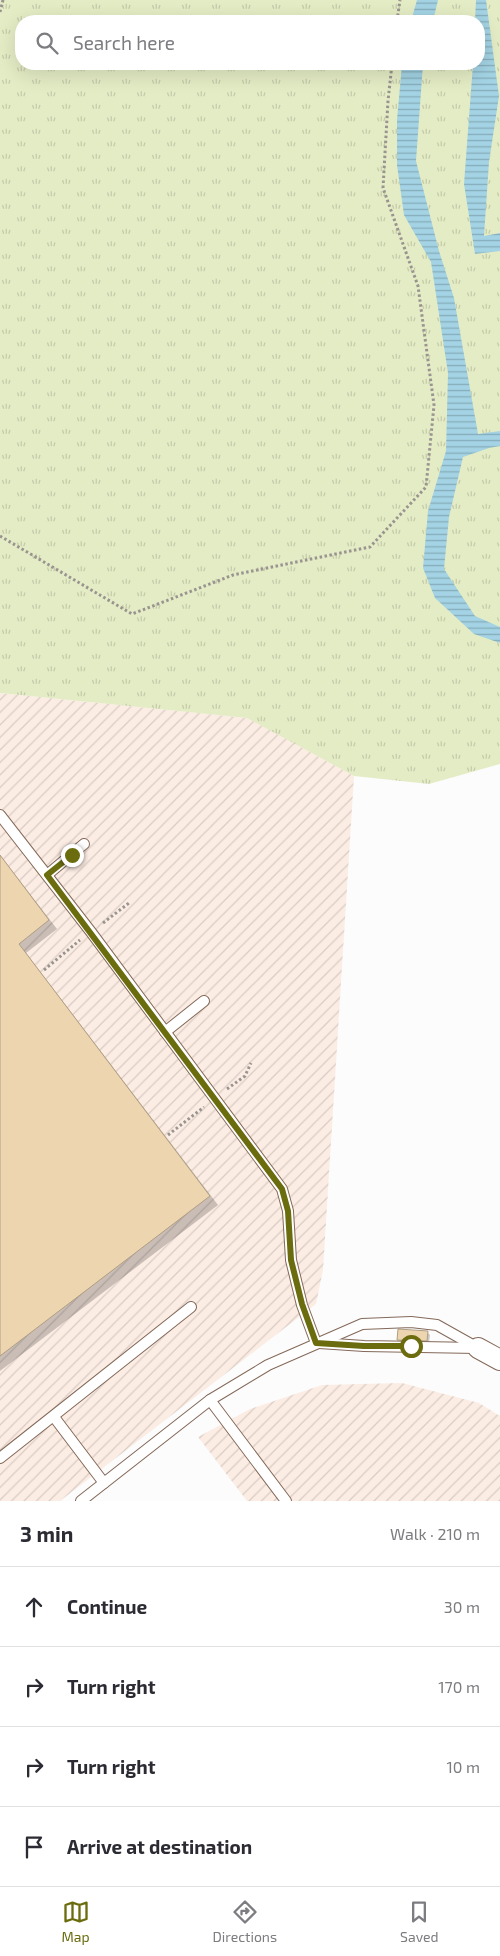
<!DOCTYPE html>
<meta charset="utf-8">
<style>
:root{--surface:#fff;--page:#f2f2f3;--text:#2b2b33;--muted:#7c7c81;--line:#e1e1e2;--accent:#6a6c0e}
body{margin:0;font-family:"Exo 2",sans-serif;background:var(--page);color:var(--text)}
.stop{position:absolute;width:15px;height:15px;margin:-11px;border:4px solid #6a6c0e;border-radius:50%;background:#fff}
.stop.end{background:#6a6c0e;border-color:#fff;box-shadow:0 1px 5px #0008}
.list{margin:0;padding:0;list-style:none}
h2{display:flex;justify-content:space-between;align-items:center;height:65px;margin:0;padding:0 20px;font-size:21px}
h2 small{font-size:16px;font-weight:400;color:var(--muted)}
.list li{display:grid;grid-template-columns:32px 1fr auto;gap:15px;align-items:center;box-sizing:border-box;height:80px;padding:0 20px;border-top:1px solid var(--line)}
.list b{display:block;font-size:19px;white-space:nowrap}
.list em{font-size:16px;font-style:normal;color:var(--muted)}
.icon{flex:none;width:28px;height:28px;fill:none;stroke:currentColor;stroke-width:2;stroke-linecap:round;stroke-linejoin:round}
.map{position:relative;flex:none;width:500px;height:1501px;overflow:hidden}
.search{position:absolute;background:var(--surface);box-shadow:0 5px 20px #0002;left:15px;right:15px;top:15px;height:55px;display:flex;align-items:center;gap:12px;box-sizing:border-box;padding:0 18px;border-radius:20px;color:var(--muted);font-size:19px}
.sheet{height:385px;background:var(--surface)}
nav{display:flex;justify-content:space-around;align-items:center;box-sizing:border-box;height:70px;border-top:1px solid var(--line);background:var(--surface);font-size:14px;color:var(--muted)}
nav a{display:grid;justify-items:center;gap:2px}
nav .on{color:var(--accent)}
.map>svg:first-child{display:block}
.industrial{fill:url(#industrial-furrows)}
.grass{fill:url(#grass-tufts);fill-rule:evenodd}
.water{fill:url(#water-rules)}
.shadow{fill:#0003}
.building{fill:#edd5b0;stroke:#af9e83}
.lines{fill:none;stroke-linecap:round;stroke-linejoin:round}
.service-casing{stroke:#846959;stroke-width:12}
.minor-casing{stroke:#846959;stroke-width:22}
.path{stroke:#9a9490;stroke-width:3;stroke-dasharray:2.5 2.5;stroke-linecap:butt}
.service{stroke:#fff;stroke-width:10}
.minor{stroke:#fff;stroke-width:20}
.route{stroke:#6a6c0e;stroke-width:6}
</style>
<div class="map">
<svg width="500" height="1501" viewBox="0 0 500 1501">
<defs>
<pattern id="industrial-furrows" width="10" height="10" patternUnits="userSpaceOnUse" patternTransform="scale(1.25)"><rect width="10" height="10" fill="#fcede4"/><path d="M-1 1l2-2M0 10L10 0M9 11l2-2" fill="none" stroke="#d9ccc4"/></pattern>
<pattern id="grass-tufts" width="24" height="20" patternUnits="userSpaceOnUse" patternTransform="scale(1.25)"><rect width="24" height="20" fill="#e4ecc5"/><path d="M3 7l-1-3M5 7V3M7 7l1-3M15 17l-1-3M17 17v-4M19 17l1-3" fill="none" stroke="#c5cbaa"/></pattern>
<pattern id="water-rules" width="6" height="5" patternUnits="userSpaceOnUse" patternTransform="scale(1.25)"><rect width="6" height="5" fill="#a3d3e4"/><path d="M0 2.5h6" fill="none" stroke="#86acb9"/></pattern>
</defs>
<rect width="100%" height="100%" fill="#fcfcfc"/>
<g class="industrial">
<path d="M0 693 248 718 354 776 323 1270 316 1304 60 1501H0Z"/>
<path d="M402 1383 479 1403 500 1416V1501H247L198 1437 250 1409 322 1385Z"/>
</g>
<path class="grass" d="M0 0H500V764L429 784 354 776 247 718 0 693ZM21 21H479V64H21Z"/>
<g class="water">
<path d="M417 0H438L433 21H411Z"/>
<path d="M476 0H486L499 96 489 162 484 236 500 233V251L475 254 464 184 473 64H479V21H475Z"/>
<path d="M402 64H423L416 161 439 251 454 298 478 434 500 431V446L489 448 463 457 449 517 444 569 475 616 500 627V643L474 634 435 598 423 568 428 511 446 451 448 373 431 262 404 215 397 165V120Z"/>
</g>
<g class="shadow">
<path d="M0 855 57 929 26 953 218 1205 0 1371Z"/>
<path d="M427 1332 430 1335 429 1343 401 1342 399 1339Z"/>
</g>
<g class="building">
<path d="M0 855 49 920 19 944 210 1196 0 1356Z"/>
<path d="M398 1329 428 1331 427 1341 397 1340Z"/>
</g>
<g class="lines">
<g class="service-casing">
<g id="service">
<path d="M0 815 91 932 282 1189 288 1211 291 1260 302 1305 316 1343"/>
<path d="M47 875 84 844"/>
<path d="M165 1032 204 1001"/>
<path d="M319 1343 364 1346 477 1348"/>
<path d="M210 1400 286 1501"/>
<path d="M54 1417 104 1483"/>
<path d="M0 1458 191 1307"/>
<path d="M81 1501 210 1400 268 1365 362 1324 411 1322 437 1325 478 1348"/>
</g>
</g>
<g class="minor-casing">
<path id="minor" d="M478 1348 500 1360"/>
</g>
<g class="path">
<path d="M0 12 3 0"/>
<path d="M397 21 400 0"/>
<path d="M0 536 132 614 233 575 370 547 426 487 434 405 418 286 383 188 388 101 392 64"/>
<path d="M103 923 129 903"/>
<path d="M44 970 80 940"/>
<path d="M227 1089 245 1076 251 1063"/>
<path d="M168 1135 204 1107"/>
</g>
<use href="#service" class="service"/>
<use href="#minor" class="minor"/>
</g>
<g class="lines">
<path class="route" d="M72 855 47 875 282 1189 288 1211 291 1260 302 1304 316 1343 364 1346H411"/>
</g>
</svg>
<div class="stop" style="left:411px;top:1346px"></div>
<div class="stop end" style="left:72px;top:855px"></div>
<div class="search"><svg class="icon" aria-label="search" viewBox="0 0 24 24"><circle cx="10" cy="10" r="6"/><path d="M15 15l6 6"/></svg>Search here</div>
</div>
<section class="sheet">
<h2>3 min<small>Walk · 210 m</small></h2>
<ul class="list">
<li><svg class="icon" aria-label="ahead" viewBox="0 0 24 24"><path d="M12 20V5M6 11l6-6 6 6"/></svg><div><b>Continue</b></div><em>30 m</em></li>
<li><svg class="icon" aria-label="right" viewBox="0 0 24 24"><path d="M7 20v-9h11M14 6l5 5-5 5"/></svg><div><b>Turn right</b></div><em>170 m</em></li>
<li><svg class="icon" aria-label="right" viewBox="0 0 24 24"><path d="M7 20v-9h11M14 6l5 5-5 5"/></svg><div><b>Turn right</b></div><em>10 m</em></li>
<li><svg class="icon" aria-label="arrive" viewBox="0 0 24 24"><path d="M6 21V4h12l-3 4 3 4H6"/></svg><div><b>Arrive at destination</b></div></li>
</ul>
</section>
<nav>
<a class="on"><svg class="icon" aria-label="map" viewBox="0 0 24 24"><path d="M3 6l6-2 6 2 6-2v14l-6 2-6-2-6 2zM9 4v14M15 6v14"/></svg>Map</a>
<a><svg class="icon" aria-label="directions" viewBox="0 0 24 24"><path d="M12 3l9 9-9 9-9-9zM9 14v-3h6M13 9l2 2-2 2"/></svg>Directions</a>
<a><svg class="icon" aria-label="saved" viewBox="0 0 24 24"><path d="M7 4h10v16l-5-4-5 4z"/></svg>Saved</a>
</nav>
